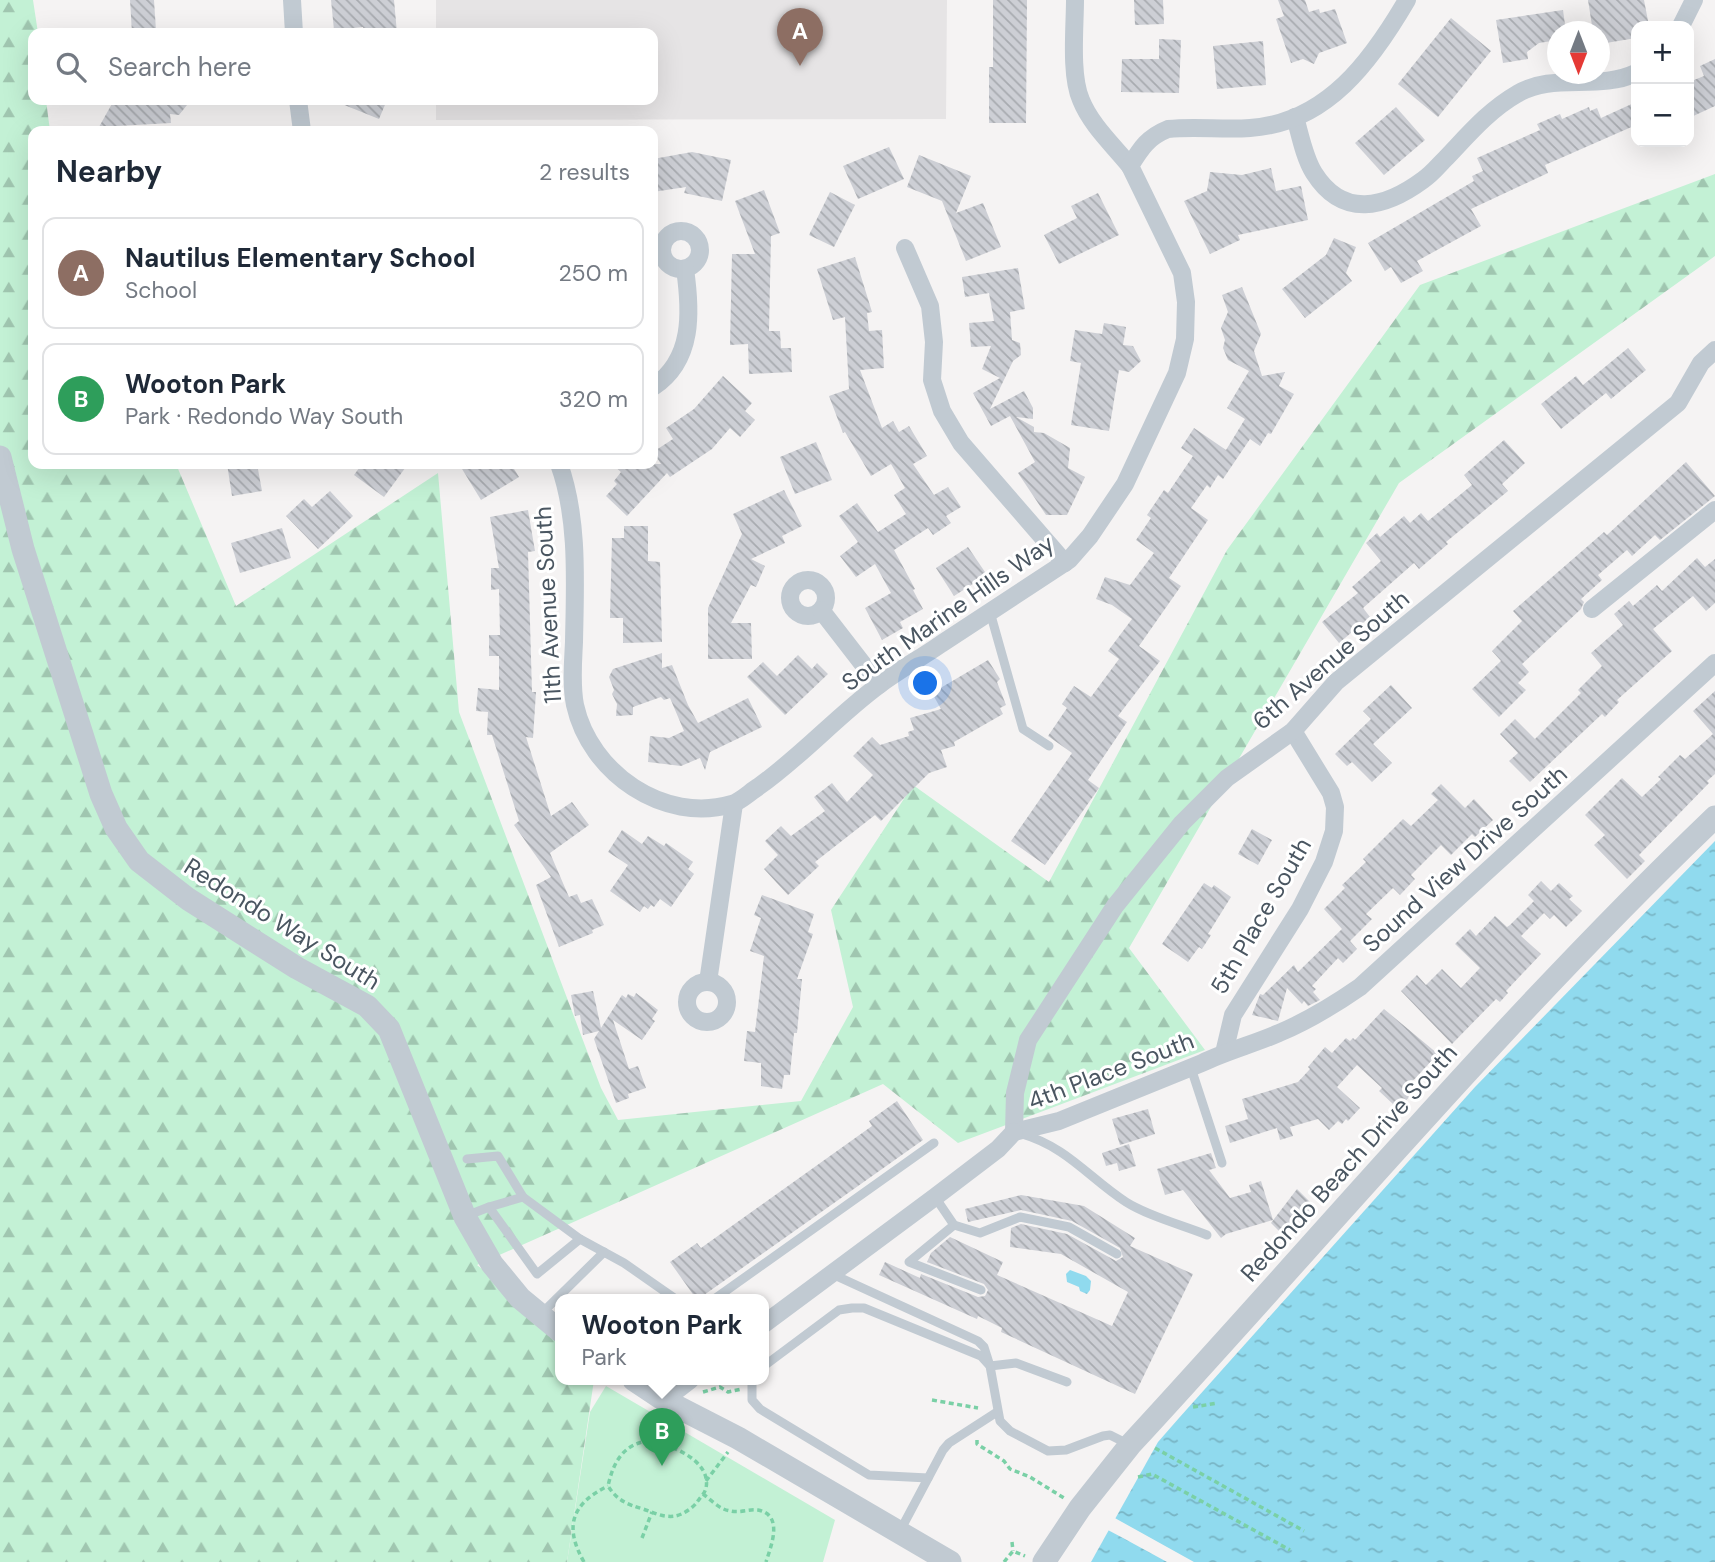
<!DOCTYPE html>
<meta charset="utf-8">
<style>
:root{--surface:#fff;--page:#f2f2f3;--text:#1f2937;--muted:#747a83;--line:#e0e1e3;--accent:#111827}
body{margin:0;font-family:"DM Sans",sans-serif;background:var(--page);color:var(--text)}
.controls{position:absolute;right:21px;top:21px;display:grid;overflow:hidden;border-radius:14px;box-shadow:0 7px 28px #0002}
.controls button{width:63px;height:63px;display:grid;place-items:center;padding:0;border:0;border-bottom:2px solid var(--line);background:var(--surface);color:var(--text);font:35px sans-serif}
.compass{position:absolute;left:1547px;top:21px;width:63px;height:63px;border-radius:50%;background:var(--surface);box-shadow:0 7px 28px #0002;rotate:180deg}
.you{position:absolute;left:926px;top:684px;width:24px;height:24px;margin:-18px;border:5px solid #fff;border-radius:50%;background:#1a73e8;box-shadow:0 0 0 10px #1a73e833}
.badge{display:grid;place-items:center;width:46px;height:46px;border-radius:50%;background:var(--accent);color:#fff;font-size:23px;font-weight:700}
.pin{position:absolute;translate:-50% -58px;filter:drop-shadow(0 2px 4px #0008)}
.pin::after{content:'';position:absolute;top:37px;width:24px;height:21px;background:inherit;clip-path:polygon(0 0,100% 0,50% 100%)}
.popup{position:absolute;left:555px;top:1294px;width:214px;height:91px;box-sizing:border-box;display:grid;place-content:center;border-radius:14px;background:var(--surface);filter:drop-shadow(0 2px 5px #0005);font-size:23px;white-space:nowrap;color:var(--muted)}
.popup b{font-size:26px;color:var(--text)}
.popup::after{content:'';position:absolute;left:50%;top:100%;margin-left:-14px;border:14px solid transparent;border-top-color:var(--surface)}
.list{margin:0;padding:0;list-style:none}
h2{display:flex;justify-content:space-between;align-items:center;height:91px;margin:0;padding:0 28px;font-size:30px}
h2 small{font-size:23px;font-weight:400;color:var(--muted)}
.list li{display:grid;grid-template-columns:46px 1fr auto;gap:21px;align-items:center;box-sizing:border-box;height:112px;margin:0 14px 14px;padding:0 14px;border:2px solid var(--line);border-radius:14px}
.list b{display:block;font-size:26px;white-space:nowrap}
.list p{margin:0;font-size:23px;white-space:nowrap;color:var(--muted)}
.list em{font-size:23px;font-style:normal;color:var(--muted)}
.icon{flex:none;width:38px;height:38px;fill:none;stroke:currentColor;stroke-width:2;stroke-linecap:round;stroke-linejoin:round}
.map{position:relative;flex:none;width:1715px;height:1562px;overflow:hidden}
.search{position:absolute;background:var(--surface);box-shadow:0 7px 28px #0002;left:28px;top:28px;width:630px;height:77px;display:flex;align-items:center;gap:18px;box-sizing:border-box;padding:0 24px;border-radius:14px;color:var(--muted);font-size:26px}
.panel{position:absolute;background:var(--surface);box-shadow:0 7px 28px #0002;left:28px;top:126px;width:630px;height:343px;border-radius:14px}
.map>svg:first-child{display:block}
.education{fill:#e6e4e5}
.green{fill:#c3f1d5}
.forest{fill:url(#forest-firs)}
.water{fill:url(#water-ripples)}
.pier{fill:#f5f3f3}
.building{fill:url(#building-back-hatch)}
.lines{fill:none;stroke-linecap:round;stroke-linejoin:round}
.path{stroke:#7ad0a6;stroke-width:3.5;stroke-dasharray:5 3.5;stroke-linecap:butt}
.service{stroke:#c1cad2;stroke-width:9}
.minor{stroke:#c1cad2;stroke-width:18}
.tertiary{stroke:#c1cad2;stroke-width:23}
.labels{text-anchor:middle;stroke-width:6;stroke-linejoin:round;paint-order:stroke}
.street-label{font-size:24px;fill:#4a5661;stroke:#fff}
</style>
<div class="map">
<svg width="1715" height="1562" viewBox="0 0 1715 1562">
<defs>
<pattern id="forest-firs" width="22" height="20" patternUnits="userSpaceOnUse" patternTransform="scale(1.75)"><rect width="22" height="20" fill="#c3f1d5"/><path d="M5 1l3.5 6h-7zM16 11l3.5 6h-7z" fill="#a0c6b0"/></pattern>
<pattern id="water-ripples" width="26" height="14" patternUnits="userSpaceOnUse" patternTransform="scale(1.75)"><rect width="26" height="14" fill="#90daee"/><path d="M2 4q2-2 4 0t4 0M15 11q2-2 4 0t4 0" fill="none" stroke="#78b4c4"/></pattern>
<pattern id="building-back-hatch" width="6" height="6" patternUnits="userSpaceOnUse" patternTransform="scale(1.75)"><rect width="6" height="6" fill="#cdcfd5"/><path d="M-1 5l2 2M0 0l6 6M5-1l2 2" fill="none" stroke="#a8abb0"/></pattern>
</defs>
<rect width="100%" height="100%" fill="#f5f3f3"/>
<path class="education" d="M436 0H947L946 119 436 120V100H653V33H436Z"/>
<path class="green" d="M606 1386 835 1520 823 1562H567L590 1412Z"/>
<path class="forest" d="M0 0H33L38 33H33V100H46L50 131H33V464H176L236 606 438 473 459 712 601 1088 618 1120 801 1101 853 1007 831 910 913 785 1049 882 1227 550 1420 285 1715 174V256L1399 483 1129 948 1205 1050 958 1143 883 1084 477 1265 560 1329V1380H594L567 1562H0Z"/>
<g class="water">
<path d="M1715 841V1562H1091L1158 1442 1179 1418 1475 1087Z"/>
<path d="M1070 1270 1086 1276 1091 1281 1090 1290 1087 1294 1080 1291 1079 1287 1067 1282 1066 1274Z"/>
</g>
<path class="pier" d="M1113 1517 1194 1562H1167L1123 1538 1106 1529Z"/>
<g class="building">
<path d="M130 0H154L156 31 132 33Z"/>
<path d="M331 0H394L397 33H364L363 27 334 30Z"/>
<path d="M993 0H1027L1026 123H989V67H993Z"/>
<path d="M1134 0H1163L1164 24 1135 25Z"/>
<path d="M1278 0H1305L1309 12 1319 9 1320 13 1335 9 1347 43 1319 53 1314 64 1303 59 1291 63 1276 19 1284 16Z"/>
<path d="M1588 0H1644L1649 26H1636V38L1600 44V32H1593Z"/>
<path d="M1563 10 1566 32H1558V40L1539 43 1527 52 1528 59 1503 63 1496 20Z"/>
<path d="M1451 18 1491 51 1438 117 1398 84Z"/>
<path d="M1159 39 1181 40 1179 93 1121 92 1122 59H1159Z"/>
<path d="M1263 41 1266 85 1217 89 1213 46Z"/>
<path d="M1715 59V106L1689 118V82L1704 76 1700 66Z"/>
<path d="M114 100H191L179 115 170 114 171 123 99 127Z"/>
<path d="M332 100H387L379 119Z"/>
<path d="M1636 102V125L1545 165 1548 173 1471 209 1481 226 1417 261 1423 271 1401 283 1391 267 1385 271 1368 243 1474 181 1472 176 1483 171 1477 158 1540 130 1537 124 1560 114 1562 119 1589 107 1590 111 1597 108 1601 118Z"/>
<path d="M1396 107 1425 140 1384 175 1355 143Z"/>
<path d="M889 147 904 179 858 199 843 166Z"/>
<path d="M692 152 731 160 722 201 684 193 686 187 653 192V159Z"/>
<path d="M919 155 971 176 956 213 983 203 1001 247 966 261 942 201 907 187Z"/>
<path d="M1271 168 1276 191 1301 186 1308 220 1238 235 1240 240 1210 254 1184 201 1207 191 1210 172 1242 175Z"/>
<path d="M764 190 780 233 771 236 769 331H780L781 348H791L792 372 749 374 748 344 730 345 732 254H755L735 201Z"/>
<path d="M830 192 855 205 834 247 809 235Z"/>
<path d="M1098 193 1119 235 1059 264 1044 235 1077 218 1071 206Z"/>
<path d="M1334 238 1356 247 1346 273 1352 281 1305 318 1282 289 1326 255Z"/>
<path d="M855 257 872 312 867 313 869 331 882 330 884 368 860 370 882 428 893 421 899 432 909 426 927 456 913 464 934 495 948 487 961 507 946 516 951 523 933 535 928 528 894 550 915 589 913 590 923 609 900 622 903 628 882 640 865 608 891 593 875 564 856 577 840 556 858 542 839 516 857 503 878 532 906 514 894 495 905 488 891 464 871 476 845 432 843 433 829 396 849 389 845 317 833 320 817 269Z"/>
<path d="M1018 268 1025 309 1010 312 1012 340 1020 343 1021 355 1013 361 990 409 1024 391 1033 408V419L1016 417 1034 427V432L1044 433 1070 448 1068 468 1085 477 1067 515H1046L1018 473 1035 462 1010 416 991 426 973 393 1000 378 982 369 991 346 971 347 969 323 994 321 989 293 965 297 962 277Z"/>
<path d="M1242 287 1261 334 1254 351 1262 376 1285 372 1279 386 1294 394 1271 434 1268 433 1260 446 1250 439 1223 479 1218 475 1210 488 1207 485 1191 508 1208 520 1169 578 1181 586 1139 646 1160 661 1118 716 1127 722 1088 780 1099 788 1045 865 1011 841 1072 753 1048 736 1067 708 1062 704 1074 686 1091 697 1119 659 1108 651 1132 619 1112 605 1096 599 1105 577 1130 585 1154 553 1136 540 1151 518 1147 515 1164 490 1168 493 1193 456 1181 448 1194 428 1226 450 1245 419 1227 408 1249 371 1228 360 1223 348 1225 340 1221 328 1228 312 1222 295Z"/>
<path d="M1104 323 1126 327 1123 345 1133 346 1141 361 1129 372 1119 370 1109 431 1071 425 1081 363 1070 361 1075 330 1102 334Z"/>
<path d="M1628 348 1646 370 1611 399 1606 393 1561 429 1541 404 1576 376 1583 385Z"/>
<path d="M723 376 752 403 745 411 755 420 740 437 730 428 712 449 670 477 667 473 627 516 606 496 617 484 614 481 621 472 612 464H661L653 452 673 439 666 428 694 409Z"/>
<path d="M1504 440 1525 463 1502 484 1508 491 1446 542 1448 544 1419 569 1414 563 1363 608 1370 617 1339 643 1322 622 1358 593 1352 587 1381 561 1366 543 1377 533 1380 537 1404 516 1410 523 1421 513 1428 521 1472 485 1464 475Z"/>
<path d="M816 442 832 480 795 494 780 457Z"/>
<path d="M1686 462 1715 496 1660 540 1655 535 1632 556 1627 550 1598 575 1602 580 1581 599 1584 602 1581 609 1522 664 1529 672 1518 683 1526 690 1499 717 1472 689 1501 661 1492 651 1522 621 1513 611 1604 532 1607 535Z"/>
<path d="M227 464H257L262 491 232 496Z"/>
<path d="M362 464H408L384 497 354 475Z"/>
<path d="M459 464H511L519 477 481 500Z"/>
<path d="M784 490 802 526 782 536 785 543 751 559 765 566 756 587 751 585 731 623H751L752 659H708V608L742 534 733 514Z"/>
<path d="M330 491 353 516 318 549 286 516 304 499 312 507Z"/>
<path d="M528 510 535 551 528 552 532 692H536L533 738 526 737 551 816 572 802 589 825 550 853 569 897 577 894 581 903 592 899 604 925 592 930 593 933 559 947 536 885 551 877 514 825 519 821 492 735H487L488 712 476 711 478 688 499 690V656H489V635H500L499 589 491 590V568H499L490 517Z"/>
<path d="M624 526H648V561L660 562 662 642 623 643V618H610L612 538H624Z"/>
<path d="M282 528 291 558 240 573 231 543Z"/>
<path d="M968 547 987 575 954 596 936 568Z"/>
<path d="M1697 558 1705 567 1715 559V603L1706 611 1693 596 1653 629 1672 651 1617 700 1619 702 1605 717 1602 714 1530 782 1509 761 1518 753 1500 734 1515 719 1535 739 1581 693 1578 690 1602 666 1591 653 1623 625 1614 614 1629 601 1633 606 1657 585 1662 591Z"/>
<path d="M662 653V668L672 665 688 705 698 723 748 698 762 727 710 752 705 770 700 758 681 766 648 762 650 736 669 738 684 731 670 698 664 700 661 697 633 707V715L616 716 617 704 612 694 614 690 609 677 613 669Z"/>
<path d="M798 655 812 669 817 663 828 674 785 715 747 677 763 662 777 676Z"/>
<path d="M988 660 1000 679 997 682 1006 705 1000 708 1003 714 954 742 955 746 941 750 947 767 929 773 881 821 875 815 815 862 819 866 788 895 764 869 778 855 765 841 781 826 791 836 825 811 814 797 832 783 847 802 873 775 853 756 872 737 880 745 909 736 908 732 914 730 910 718 941 709 932 693Z"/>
<path d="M1391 685 1412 708 1373 744 1392 763 1372 782 1352 762 1347 766 1335 754 1371 719 1363 711Z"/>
<path d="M1715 691V774L1707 781 1709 783 1639 855 1645 861 1627 879 1594 845 1605 835 1585 815 1622 778 1642 797 1661 779 1658 777 1680 755 1685 759 1713 734 1693 711Z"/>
<path d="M1441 784 1465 808 1474 799 1493 820 1475 837 1472 834 1451 855 1441 845 1411 875 1415 879 1400 895 1393 888 1366 914 1372 919 1350 941 1357 949 1343 963 1338 958 1312 986 1316 989 1313 992 1320 1000 1308 1006 1304 1001 1302 1004 1287 988 1278 1021 1252 1015 1260 994 1263 995 1294 965 1298 972 1342 929 1324 909 1345 888 1342 885 1366 862 1363 859 1403 819 1411 826 1438 800 1431 794Z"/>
<path d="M1252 829 1272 840 1258 865 1238 854Z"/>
<path d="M622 830 642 844 648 836 664 846 666 843 693 862 688 869 694 874 671 907 660 899 654 907 651 905 648 909 644 906 640 912 610 891 628 865 608 852Z"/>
<path d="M1541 881 1551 891 1559 883 1573 896 1569 899 1582 911 1566 927 1554 915 1550 919 1544 913 1521 936 1541 954 1506 991 1508 993 1500 1002 1496 999 1452 1044 1401 991 1417 975 1426 985 1442 969 1461 988 1480 968 1455 944 1470 929 1476 936 1495 916 1507 927 1510 925 1534 901 1528 895Z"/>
<path d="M1204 883 1212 888 1214 885 1231 897 1208 934 1211 935 1202 949 1199 947 1188 962 1162 944Z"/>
<path d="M762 895 814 914 808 932 813 934 797 979H802L797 1033H794L790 1075H784L782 1089 761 1086V1063L744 1061 747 1031 755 1032 764 956 750 951 761 918 754 915Z"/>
<path d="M593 991 601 1028 622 995 626 998 628 994 634 997 636 993 658 1010 652 1019 655 1021 642 1040 613 1020 629 1069 638 1066 646 1088 628 1094 629 1098 616 1103 594 1039 599 1031 583 1035 580 1015 575 1016 571 995Z"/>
<path d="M1384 1009 1438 1054 1408 1086 1412 1094 1401 1106 1396 1103 1394 1105 1379 1091 1382 1088 1357 1065 1337 1087 1360 1108 1348 1121 1346 1119 1342 1124 1338 1121 1329 1130 1318 1119 1290 1127 1293 1136 1280 1140 1277 1128 1230 1143 1225 1126 1248 1119 1242 1099 1298 1082 1310 1069 1308 1067 1325 1047 1332 1053 1346 1038 1350 1041 1353 1038 1355 1040Z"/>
<path d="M897 1101 923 1140 697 1300 670 1262 697 1243 701 1248 872 1126 869 1121Z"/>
<path d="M1148 1109 1155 1134 1120 1145 1112 1119Z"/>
<path d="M1129 1144 1136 1166 1119 1171 1117 1163 1106 1166 1102 1153Z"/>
<path d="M1211 1153 1216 1168 1209 1170 1230 1198 1251 1192 1249 1185 1261 1181 1273 1220 1226 1234 1221 1238 1183 1190 1165 1195 1157 1169Z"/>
<path d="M1297 1189 1314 1206 1282 1234 1271 1223Z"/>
<path d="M1021 1195 1084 1206 1135 1238 1130 1246 1193 1274 1135 1394 1001 1332 1002 1328 978 1316 977 1319 879 1275 885 1262 920 1278 921 1274 978 1297 985 1296 988 1290 984 1284 927 1262 931 1253 950 1237 1003 1262 997 1275 1112 1326 1128 1292 1061 1254 1010 1247 1011 1228 1021 1224 1067 1234 1116 1261 1123 1257 1120 1248 1072 1221 1021 1210 968 1222 965 1209Z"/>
</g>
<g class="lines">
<g class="path">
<path d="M703 1392 720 1387 728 1392 742 1389"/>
<path d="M932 1400 978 1408"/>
<path d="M1193 1407 1218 1403"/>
<path d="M977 1440V1444L1004 1461 1010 1469 1030 1477 1064 1498"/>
<path d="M648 1441C668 1443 712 1460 706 1488 705 1493 700 1498 697 1502 693 1508 682 1515 675 1516 664 1518 652 1512 643 1509 626 1504 617 1500 608 1486 613 1463 623 1444 648 1441Z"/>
<path d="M1155 1448 1304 1531"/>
<path d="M1138 1477 1152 1474 1290 1550"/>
<path d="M706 1481 728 1452"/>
<path d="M703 1494C711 1500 720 1510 731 1511 740 1513 749 1509 758 1510 784 1515 771 1546 766 1562"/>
<path d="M642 1538 652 1512"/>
<path d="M1012 1542 1013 1551"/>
<path d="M584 1562C564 1527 571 1504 608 1486"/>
<path d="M1004 1562 1013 1551 1025 1556"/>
</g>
<g class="service">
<path d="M990 612 1023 729 1049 746"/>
<path d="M1191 1068 1222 1163"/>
<path d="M1022 1134C1067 1147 1089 1178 1126 1202 1148 1216 1182 1225 1207 1235"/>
<path d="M467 1159 498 1156 523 1197"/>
<path d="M935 1197 954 1225 909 1262 981 1290"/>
<path d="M489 1207 537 1274 580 1239"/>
<path d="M466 1216 489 1207 523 1197 580 1239 624 1263 677 1300"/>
<path d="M954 1225 980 1233 1020 1217 1069 1227 1117 1254"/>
<path d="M832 1274 978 1341 984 1347 990 1366 1016 1363 1067 1382"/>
<path d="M713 1300 934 1143"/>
<path d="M542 1313 604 1252"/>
<path d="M764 1366 839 1310 852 1308H864L981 1356 990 1366 1000 1421 1010 1431 1048 1451 1066 1450 1103 1436 1110 1435 1128 1444"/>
<path d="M752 1380V1400L760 1409 869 1475 928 1478"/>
<path d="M900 1531 943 1450 949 1443 997 1412"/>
</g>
<g class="minor">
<path d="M292 0 294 33"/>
<path d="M1075 0C1075 27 1070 75 1081 100 1091 125 1113 145 1130 166"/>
<path d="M1681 26 1694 0"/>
<path d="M298 100 302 131"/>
<path d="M1295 117C1300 134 1304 157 1314 173 1343 219 1385 208 1423 180 1432 174 1439 165 1446 158 1468 135 1489 110 1517 94 1553 72 1598 91 1636 73"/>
<circle cx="681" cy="250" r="19"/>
<path d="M905 248 930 306 934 342 932 380 942 411 961 443 1065 563"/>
<path d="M653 387C694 360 691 311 685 269"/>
<path d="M559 464C579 519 575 585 574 642 573 663 571 685 575 705 590 773 664 824 732 804 741 801 750 792 758 787 802 756 837 716 879 685 899 670 921 658 941 644 984 616 1027 588 1069 560L1090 536 1125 484 1177 373 1185 339 1186 302 1182 273 1130 166C1141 148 1148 137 1168 129 1195 126 1222 130 1250 128 1327 123 1372 60 1407 0"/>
<circle cx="808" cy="598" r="18"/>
<path d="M1592 609 1715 510"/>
<path d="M821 610 879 685"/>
<path d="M708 982 734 804"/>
<circle cx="707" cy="1002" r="20"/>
<path d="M1224 1053 1233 1015 1300 909 1324 862 1334 831 1335 807 1331 793 1293 731"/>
<path d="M1014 1132 1015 1093 1028 1040 1115 906 1182 823 1227 778 1293 731 1336 682 1678 403 1701 363 1715 350"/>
<path d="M1014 1132 1059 1121 1202 1063C1227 1051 1254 1044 1279 1033 1308 1021 1334 1005 1360 987L1715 663"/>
<path d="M764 1324 935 1197 998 1149 1014 1132"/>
<path d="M664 1400 690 1380"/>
</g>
<g class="tertiary">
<path d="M0 457 23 549 101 794 116 828 139 861 188 899 297 968 367 1006 389 1029 465 1217 492 1264 520 1298 560 1331"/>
<path d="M634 1380 664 1400 738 1438 950 1562"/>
<path d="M1044 1562 1080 1508 1130 1445C1324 1235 1507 1016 1715 817"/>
</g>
</g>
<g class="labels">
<g class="street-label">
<text transform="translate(548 605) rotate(-93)" y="8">11th Avenue South</text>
<text transform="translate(948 613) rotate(-35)" y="8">South Marine Hills Way</text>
<text transform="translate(1331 660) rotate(-41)" y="8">6th Avenue South</text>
<text transform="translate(1465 859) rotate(-42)" y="8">Sound View Drive South</text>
<text transform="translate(1261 916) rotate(-60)" y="8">5th Place South</text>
<text transform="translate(282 924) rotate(32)" y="8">Redondo Way South</text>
<text transform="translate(1111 1071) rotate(-21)" y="8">4th Place South</text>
<text transform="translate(1349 1163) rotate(-48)" y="8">Redondo Beach Drive South</text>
</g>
</g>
</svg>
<div class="controls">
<button>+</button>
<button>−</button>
</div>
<svg class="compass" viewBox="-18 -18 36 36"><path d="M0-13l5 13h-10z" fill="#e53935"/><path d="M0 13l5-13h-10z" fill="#747a83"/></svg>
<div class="you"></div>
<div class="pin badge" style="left:800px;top:66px;background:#8d6e63">A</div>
<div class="pin badge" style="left:662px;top:1466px;background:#2e9e5b">B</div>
<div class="popup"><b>Wooton Park</b>Park</div>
<div class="search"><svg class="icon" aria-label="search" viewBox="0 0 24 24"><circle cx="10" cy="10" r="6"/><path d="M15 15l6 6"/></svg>Search here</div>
<section class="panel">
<h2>Nearby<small>2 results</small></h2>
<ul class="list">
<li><span class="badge" style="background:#8d6e63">A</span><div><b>Nautilus Elementary School</b><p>School</p></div><em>250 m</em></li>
<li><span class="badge" style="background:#2e9e5b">B</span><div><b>Wooton Park</b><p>Park · Redondo Way South</p></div><em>320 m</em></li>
</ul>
</section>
</div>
